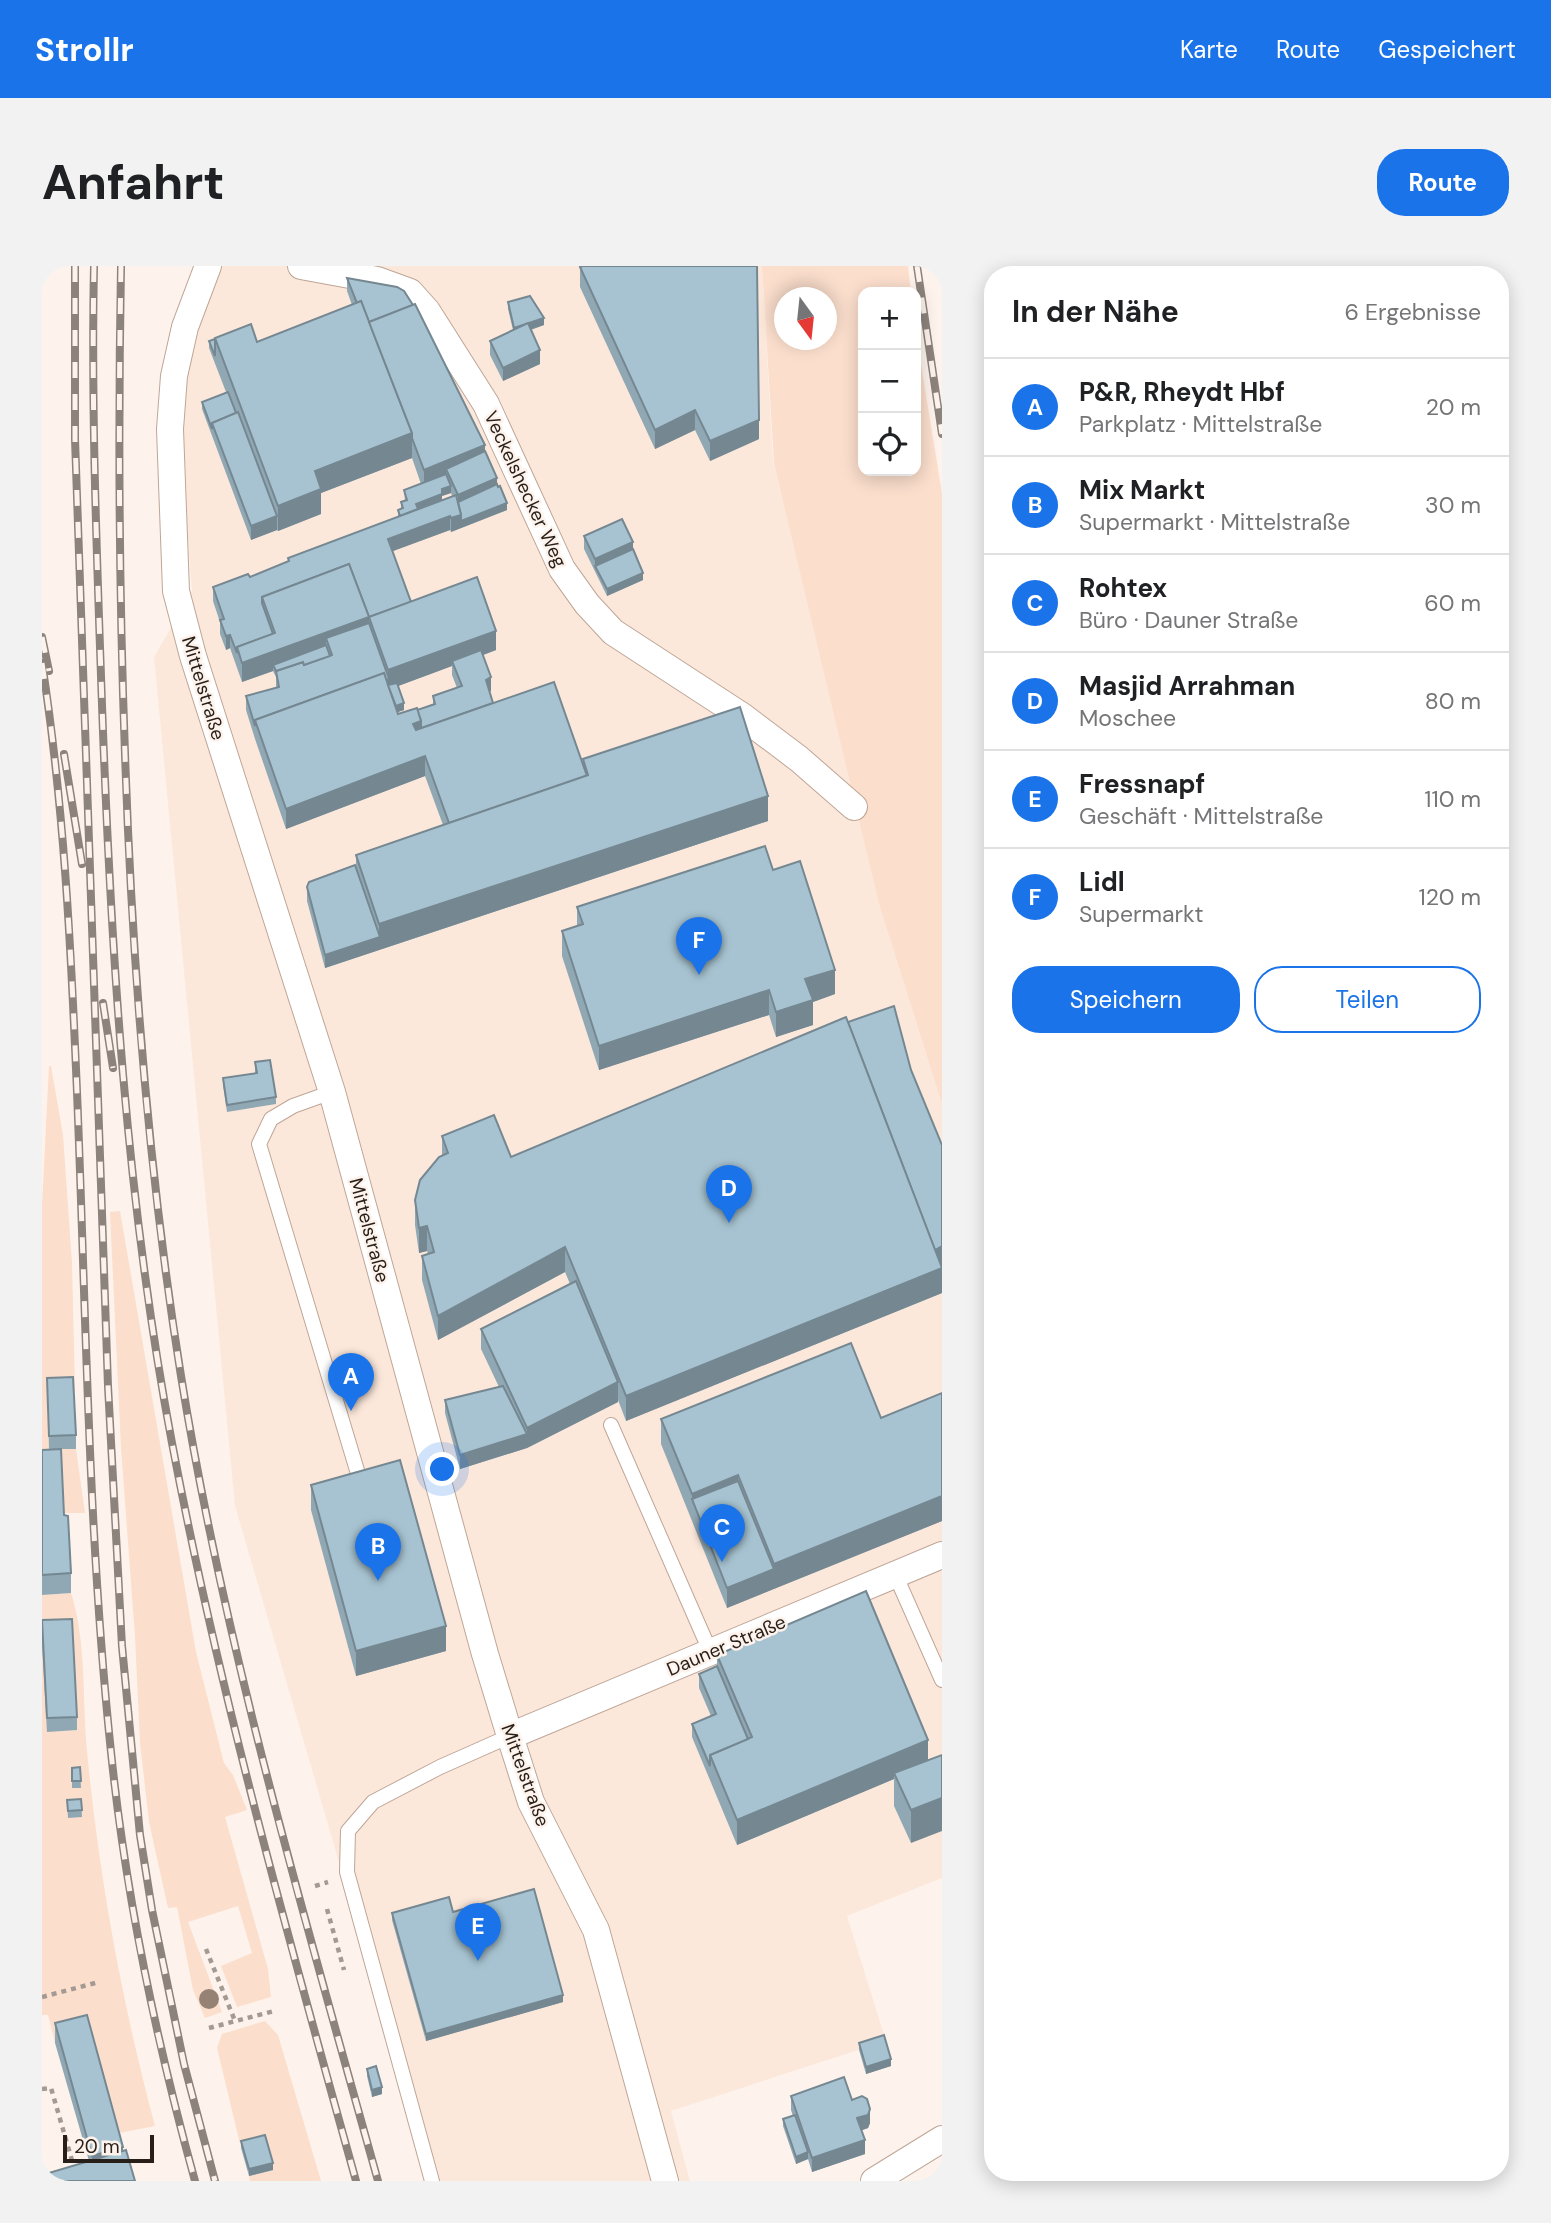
<!DOCTYPE html>
<html lang="de">
<meta charset="utf-8">
<style>
:root{--surface:#fff;--page:#f2f2f2;--text:#202124;--muted:#757577;--line:#e0e0e0;--accent:#1a73e8}
body{margin:0;font-family:"DM Sans",sans-serif;background:var(--page);color:var(--text)}
.controls{position:absolute;right:21px;top:21px;display:grid;overflow:hidden;border-radius:14px;box-shadow:0 4px 18px #0003}
.controls button{width:63px;height:63px;display:grid;place-items:center;padding:0;border:0;border-bottom:2px solid var(--line);background:var(--surface);color:var(--text);font:35px sans-serif}
.compass{position:absolute;left:732px;top:21px;width:63px;height:63px;border-radius:50%;background:var(--surface);box-shadow:0 4px 18px #0003;rotate:165deg}
.scale{position:absolute;left:21px;bottom:18px;width:91px;box-sizing:border-box;padding-left:7px;border:4px solid #281f19;border-top:0;font-size:19px;line-height:24px;white-space:nowrap;color:#281f19;-webkit-text-stroke:5px #fdf3ec;paint-order:stroke}
.you{position:absolute;left:401px;top:1204px;width:24px;height:24px;margin:-18px;border:5px solid #fff;border-radius:50%;background:#1a73e8;box-shadow:0 0 0 10px #1a73e833}
.badge{display:grid;place-items:center;width:46px;height:46px;border-radius:50%;background:var(--accent);color:#fff;font-size:23px;font-weight:700}
.pin{position:absolute;translate:-50% -58px;filter:drop-shadow(0 2px 4px #0008)}
.pin::after{content:'';position:absolute;top:37px;width:24px;height:21px;background:inherit;clip-path:polygon(0 0,100% 0,50% 100%)}
.list{margin:0;padding:0;list-style:none}
h2{display:flex;justify-content:space-between;align-items:center;height:91px;margin:0;padding:0 28px;font-size:30px}
h2 small{font-size:23px;font-weight:400;color:var(--muted)}
.list li{display:grid;grid-template-columns:46px 1fr auto;gap:21px;align-items:center;box-sizing:border-box;height:98px;padding:0 28px;border-top:2px solid var(--line)}
.list b{display:block;font-size:26px;white-space:nowrap}
.list p{margin:0;font-size:23px;white-space:nowrap;color:var(--muted)}
.list em{font-size:23px;font-style:normal;color:var(--muted)}
.actions{display:flex;gap:14px;padding:21px 28px}
.actions a{flex:1;padding:16px 0;border:2px solid var(--accent);border-radius:28px;text-align:center;font-size:24px;color:var(--accent)}
.actions .main{background:var(--accent);color:#fff}
.icon{flex:none;width:38px;height:38px;fill:none;stroke:currentColor;stroke-width:2;stroke-linecap:round;stroke-linejoin:round}
.map{position:relative;flex:none;width:900px;height:1915px;overflow:hidden;border-radius:28px}
header{display:flex;align-items:center;gap:42px;box-sizing:border-box;height:98px;padding:0 35px;background:var(--accent);color:#fff}
header strong{font-size:33px}
nav{display:flex;gap:38px;margin-inline-start:auto;font-size:24px}
.intro{display:flex;align-items:center;justify-content:space-between;box-sizing:border-box;height:168px;padding:0 42px}
h1{margin:0;font-size:49px}
.button{padding:18px 32px;border-radius:28px;background:var(--accent);color:#fff;font-size:24px;font-weight:700}
main{display:flex;gap:42px;padding:0 42px}
aside{flex:1;background:var(--surface);border-radius:28px;box-shadow:0 4px 18px #0003}
.map>svg:first-child{display:block}
.built{fill:#fce8db}
.green{fill:#fbdecc;fill-rule:evenodd}
.lines{fill:none;stroke-linecap:round;stroke-linejoin:round}
.service-casing{stroke:#bea697;stroke-width:16}
.minor-casing{stroke:#bea697;stroke-width:28}
.path{stroke:#a49a94;stroke-width:4.5;stroke-dasharray:5 5;stroke-linecap:butt}
.service{stroke:#fff;stroke-width:14}
.minor{stroke:#fff;stroke-width:26}
.rail-casing{stroke:#8c837c;stroke-width:8}
.rail{stroke:#fdf3ec;stroke-width:5;stroke-dasharray:16;stroke-linecap:butt}
.tree{fill:#968274}
.wall{fill:#90a8b4;fill-rule:evenodd}
.shaded-wall{fill:#758892}
.building{fill:#a7c3d1;stroke:#758892;stroke-width:2}
.labels{text-anchor:middle;stroke-width:5;stroke-linejoin:round;paint-order:stroke}
.street-label{font-size:19px;fill:#281f19;stroke:#fdf3ec}
</style>
<header>
<strong>Strollr</strong>
<nav><a>Karte</a><a>Route</a><a>Gespeichert</a></nav>
</header>
<div class="intro"><h1>Anfahrt</h1><a class="button">Route</a></div>
<main>
<div class="map">
<svg width="900" height="1915" viewBox="0 0 900 1915">
<rect width="100%" height="100%" fill="#fdf3ec"/>
<path class="built" d="M173 0H720L731 194 761 311 837 638 900 838V1612L805 1650 844 1775 629 1845 648 1915H390L193 1240 112 391 150 325 138 164 141 110Z"/>
<g class="green">
<path d="M720 0H866L869 26H821V205H874V68L900 227V838L837 638 732 197ZM743 32H785V74H743Z"/>
<path d="M7 800H9L21 869 30 997 33 1123 5 1126 7 1183H34L43 1247H21L0 1204V939Z"/>
<path d="M78 945 154 1386 182 1497 191 1509 205 1544 183 1551 226 1703 229 1731 195 1741 179 1700 210 1687 196 1640 146 1656 180 1746 163 1752 151 1724 135 1641 126 1642 107 1556 98 1477 93 1370 79 1182 68 946Z"/>
<path d="M29 1327C45 1378 40 1432 45 1485 57 1611 80 1737 113 1860L72 1868 13 1777 6 1749H0V1329Z"/>
<path d="M223 1755 236 1769 279 1915H208L207 1910 230 1904 199 1882 175 1782 180 1768Z"/>
</g>
<g class="lines">
<g class="service-casing">
<g id="service">
<path d="M290 826 251 840 229 853 217 878 320 1221"/>
<path d="M569 1159 668 1385"/>
<path d="M853 1308 900 1414"/>
<path d="M390 1915 305 1606 306 1565 331 1536 398 1501 468 1470"/>
</g>
</g>
<g class="minor-casing">
<g id="minor">
<path d="M166 0 143 61 132 110 128 163 134 325 151 390 290 826 443 1388 468 1470 489 1536 554 1664 623 1915"/>
<path d="M259 0 335 14 368 26 385 45 444 138 520 303 545 338 571 366 700 450 757 493 812 541"/>
<path d="M468 1470 900 1289"/>
<path d="M832 1915 900 1873"/>
</g>
</g>
<g class="path">
<path d="M273 1620 286 1616"/>
<path d="M285 1643 302 1704"/>
<path d="M164 1683 193 1755"/>
<path d="M0 1731 57 1716"/>
<path d="M167 1762 232 1745"/>
<path d="M0 1823 9 1822 36 1915"/>
</g>
<use href="#service" class="service"/>
<use href="#minor" class="minor"/>
<g class="rail-casing">
<g id="rail">
<path d="M33 0V173L66 1120 80 1380 98 1569 110 1644 142 1798 173 1915"/>
<path d="M52 0C49 146 55 293 60 439 69 686 84 934 130 1177 177 1426 246 1670 314 1915"/>
<path d="M79 0C76 163 77 325 83 488 90 696 106 904 139 1110 183 1383 262 1649 336 1915"/>
<path d="M875 0 900 168"/>
<path d="M0 371 7 405"/>
<path d="M0 397C22 539 29 683 35 826 44 1045 46 1267 69 1486 84 1632 114 1774 153 1915"/>
<path d="M22 488 40 598"/>
<path d="M61 737 71 802"/>
</g>
</g>
<use href="#rail" class="rail"/>
</g>
<circle class="tree" cx="167" cy="1733" r="10"/>
<g class="wall">
<path d="M538 1 717 173 668 195 653 164 613 183 538 21Z"/>
<path d="M305 12 443 185 465 244 419 262 409 266 408 264 350 285 369 336 454 384 441 389 449 425H448L451 437 541 498V493L726 555 283 702 265 635V621L314 601V589L401 559 383 510 244 563 213 473 204 444V430L234 422V411L231 405 200 416 188 382 184 384 178 368V356L171 335V321L208 311 246 295V292L356 251V244L359 243V236L363 235 362 224 379 218 370 192 279 227V248L236 265 235 264 209 274 160 143V136L184 126 167 82V75L173 73 215 76 310 39 305 25ZM409 227 410 230 400 234V230ZM410 400V409L415 422 391 430V438L375 444 356 448V446L362 444 356 420Z"/>
<path d="M466 36 502 59 489 64 498 98 461 115 448 89V75L471 64 466 43Z"/>
<path d="M542 270 591 283 601 314 565 330 542 283Z"/>
<path d="M731 604 793 728 771 736V759L734 771 727 749 557 804 520 690V665L535 660V641Z"/>
<path d="M806 756 869 804 900 879V1027L584 1155 576 1134V1136L485 1182 418 1203 403 1147V1134L457 1121 439 1083V1063L528 1018 523 1006 396 1074 380 1014V990L386 988 385 985 377 987 373 959V934L400 890V870L469 891Z"/>
<path d="M213 796 234 831V838L185 846 181 819V812L213 807Z"/>
<path d="M5 1112 34 1169V1183H19L22 1249 29 1307V1327L0 1329V1184H7Z"/>
<path d="M839 1152 900 1255 685 1342 619 1178V1153Z"/>
<path d="M269 1219 404 1385 314 1410 269 1244Z"/>
<path d="M0 1354 35 1451V1464L5 1466 0 1379Z"/>
<path d="M675 1389 886 1494 869 1577 852 1540V1513L695 1579 650 1471V1458L669 1450 657 1422V1408L675 1400Z"/>
<path d="M38 1501 39 1522H30V1502Z"/>
<path d="M39 1533 40 1551 26 1552 25 1534Z"/>
<path d="M411 1646 521 1736 384 1775 350 1654V1647Z"/>
<path d="M13 1757 81 1885 47 1895 13 1777Z"/>
<path d="M817 1777 849 1800 824 1808 817 1784Z"/>
<path d="M325 1803 340 1828 330 1831 325 1810Z"/>
<path d="M749 1830 810 1834 828 1857 826 1862 820 1864 823 1888 770 1906 766 1893 754 1898 741 1860V1853L751 1850 749 1844Z"/>
<path d="M199 1875 231 1904 207 1910 199 1882Z"/>
</g>
<g class="shaded-wall">
<path d="M502 52V59L472 69V62Z"/>
<path d="M498 84V98L461 115V102Z"/>
<path d="M653 144V164L613 183V164Z"/>
<path d="M717 154V173L668 195V175Z"/>
<path d="M370 167V192L279 227V248L236 265V240L273 205Z"/>
<path d="M443 179V199L404 203V214L382 223V204Z"/>
<path d="M455 212V225L416 243V229Z"/>
<path d="M409 220V227L400 230V223Z"/>
<path d="M400 228V235L374 245V238Z"/>
<path d="M465 237V244L409 266V252Z"/>
<path d="M235 250V264L209 274V260Z"/>
<path d="M408 250V264L346 287V273Z"/>
<path d="M591 276V290L553 300V293Z"/>
<path d="M601 307V314L565 330V323Z"/>
<path d="M327 351V371L284 372V386L231 399V405L200 416V397Z"/>
<path d="M454 365V384L412 400 410 395V400L219 471 346 413V404Z"/>
<path d="M188 369V382L184 384V370Z"/>
<path d="M449 411V425L444 427V414Z"/>
<path d="M362 437V444L350 448V441Z"/>
<path d="M379 455V469L374 484 371 458Z"/>
<path d="M383 490V510L244 563V543Z"/>
<path d="M726 530V555L283 702V689L337 671V658Z"/>
<path d="M793 704V728L771 736V759L734 771V746L763 713Z"/>
<path d="M727 724V749L557 804V780Z"/>
<path d="M385 960V985L377 987V962Z"/>
<path d="M523 981V1006L396 1074V1050Z"/>
<path d="M900 981V1000L889 1005V985Z"/>
<path d="M900 1002V1027L584 1155V1130Z"/>
<path d="M576 1116V1136L485 1182 418 1203V1189L485 1168V1162Z"/>
<path d="M696 1209V1234L650 1233V1228Z"/>
<path d="M900 1230V1255L685 1342V1322L732 1303V1298Z"/>
<path d="M404 1360V1385L314 1410V1385Z"/>
<path d="M886 1474V1498L852 1507V1513L695 1579V1554Z"/>
<path d="M900 1532V1565L869 1577V1544Z"/>
<path d="M521 1729V1736L384 1775V1768Z"/>
<path d="M849 1793V1800L824 1808V1801Z"/>
<path d="M340 1821V1828L330 1831V1824Z"/>
<path d="M828 1843V1857L826 1862 815 1866V1852Z"/>
<path d="M823 1874V1888L770 1906V1892Z"/>
<path d="M81 1881V1901L50 1909V1890Z"/>
<path d="M766 1886V1893L754 1898V1891Z"/>
<path d="M231 1897V1904L207 1910V1903Z"/>
</g>
<g class="building">
<path d="M541 0H715L717 154 668 175 653 144 613 164 538 1Z"/>
<path d="M305 12 355 21 362 25 371 39 327 56 319 35 315 37Z"/>
<path d="M488 30 502 52 472 62 466 36Z"/>
<path d="M319 35 370 167 273 205 279 223 236 240 173 72 209 58 215 76Z"/>
<path d="M373 38 443 179 382 204 370 172V167L327 56Z"/>
<path d="M486 57 498 84 461 102 448 75Z"/>
<path d="M173 73V90L167 75Z"/>
<path d="M186 126 194 147 170 157V163L160 136Z"/>
<path d="M196 146 235 250 209 260 170 157Z"/>
<path d="M443 185 455 212 416 229 404 203Z"/>
<path d="M404 208 409 220 400 223V228L374 238 376 243 358 250 356 244 361 242 359 236 365 234 362 224Z"/>
<path d="M455 218 456 221 458 220 465 237 419 255V249L416 236Z"/>
<path d="M414 229 419 249 409 252 408 250 346 273 369 336 327 351 307 298 220 331V337L231 368 195 381V387L188 369 184 370 178 354 182 353 171 321 206 308 208 311 247 295 246 292Z"/>
<path d="M580 253 591 276 553 293 542 270Z"/>
<path d="M591 283 601 307 565 323 553 300Z"/>
<path d="M307 298 327 351 200 397 195 381 233 367 220 331Z"/>
<path d="M435 311 454 365 346 404 327 351Z"/>
<path d="M327 357 347 413 344 414 342 407 213 454V460L204 430 237 421 234 405 261 396 262 399 290 389 284 372Z"/>
<path d="M284 379 288 390 262 399 261 396 234 405 231 399Z"/>
<path d="M439 384 449 411 444 414 451 437 374 464 373 462 379 461V455L375 444 393 438 391 430 420 420 410 395Z"/>
<path d="M342 407 356 448 375 442 379 455 371 458 374 464 512 416 545 510 407 557 383 490 244 543 213 454Z"/>
<path d="M355 417 362 437 354 440 346 419Z"/>
<path d="M698 441 726 530 337 658 314 589 546 509 541 493Z"/>
<path d="M723 580 731 604 758 595 793 704 763 713 771 734 734 746 727 724 557 780 520 665 541 658 535 641Z"/>
<path d="M313 599 338 671 283 689 265 621 267 616Z"/>
<path d="M852 740 869 804 900 879V980L893 984 806 756Z"/>
<path d="M804 751 900 1002 584 1130 523 981 396 1050 380 990 392 986 385 960 377 962 373 934 378 914 397 891 406 887 400 870 452 849 469 891Z"/>
<path d="M228 794 234 831 185 839 181 812 215 807 213 796Z"/>
<path d="M534 1015 576 1116 485 1162 439 1063Z"/>
<path d="M809 1077 839 1152 900 1127V1230L732 1298 696 1209 650 1228 619 1153Z"/>
<path d="M31 1111 34 1169 7 1170 5 1112Z"/>
<path d="M461 1120 485 1168 418 1189 403 1134Z"/>
<path d="M19 1183 22 1249 26 1250 29 1307 0 1309V1184Z"/>
<path d="M358 1194 404 1360 314 1385 269 1219Z"/>
<path d="M696 1215 732 1303 685 1322 650 1233Z"/>
<path d="M824 1325 886 1474 695 1554 668 1489 710 1471 675 1389Z"/>
<path d="M30 1353 35 1451 5 1452 0 1354Z"/>
<path d="M675 1400 706 1473 668 1489V1500L650 1458 674 1448 657 1408Z"/>
<path d="M900 1489V1532L869 1544 852 1507Z"/>
<path d="M38 1501 39 1515H30V1502Z"/>
<path d="M39 1533 40 1544 26 1545 25 1534Z"/>
<path d="M492 1623 521 1729 384 1768 350 1647 407 1631 411 1646Z"/>
<path d="M45 1749 81 1881 50 1890 13 1757Z"/>
<path d="M842 1769 849 1793 824 1801 817 1777Z"/>
<path d="M334 1800 340 1821 330 1824 325 1803Z"/>
<path d="M802 1811 810 1834 820 1830 825 1833 828 1843 826 1849 815 1852 823 1874 770 1892 749 1830Z"/>
<path d="M753 1849 766 1886 754 1891 741 1853Z"/>
<path d="M223 1869 231 1897 207 1903 199 1875Z"/>
<path d="M84 1884 93 1915H0V1909Z"/>
</g>
<g class="labels">
<g class="street-label">
<text transform="translate(484 223) rotate(65)" y="7">Veckelshecker Weg</text>
<text transform="translate(162 422) rotate(73)" y="7">Mittelstraße</text>
<text transform="translate(328 964) rotate(75)" y="7">Mittelstraße</text>
<text transform="translate(684 1379) rotate(-23)" y="7">Dauner Straße</text>
<text transform="translate(484 1509) rotate(70)" y="7">Mittelstraße</text>
</g>
</g>
</svg>
<div class="controls">
<button>+</button>
<button>−</button>
<button><svg class="icon" aria-label="locate" viewBox="0 0 24 24"><circle cx="12" cy="12" r="6"/><path d="M12 2v4M12 18v4M2 12h4M18 12h4"/></svg></button>
</div>
<svg class="compass" viewBox="-18 -18 36 36"><path d="M0-13l5 13h-10z" fill="#e53935"/><path d="M0 13l5-13h-10z" fill="#757577"/></svg>
<div class="scale">20 m</div>
<div class="you"></div>
<div class="pin badge" style="left:309px;top:1145px">A</div>
<div class="pin badge" style="left:336px;top:1315px">B</div>
<div class="pin badge" style="left:680px;top:1296px">C</div>
<div class="pin badge" style="left:687px;top:957px">D</div>
<div class="pin badge" style="left:436px;top:1695px">E</div>
<div class="pin badge" style="left:657px;top:709px">F</div>
</div>
<aside>
<h2>In der Nähe<small>6 Ergebnisse</small></h2>
<ul class="list">
<li><span class="badge">A</span><div><b>P&amp;R, Rheydt Hbf</b><p>Parkplatz · Mittelstraße</p></div><em>20 m</em></li>
<li><span class="badge">B</span><div><b>Mix Markt</b><p>Supermarkt · Mittelstraße</p></div><em>30 m</em></li>
<li><span class="badge">C</span><div><b>Rohtex</b><p>Büro · Dauner Straße</p></div><em>60 m</em></li>
<li><span class="badge">D</span><div><b>Masjid Arrahman</b><p>Moschee</p></div><em>80 m</em></li>
<li><span class="badge">E</span><div><b>Fressnapf</b><p>Geschäft · Mittelstraße</p></div><em>110 m</em></li>
<li><span class="badge">F</span><div><b>Lidl</b><p>Supermarkt</p></div><em>120 m</em></li>
</ul>
<div class="actions"><a class="main">Speichern</a><a>Teilen</a></div>
</aside>
</main>
